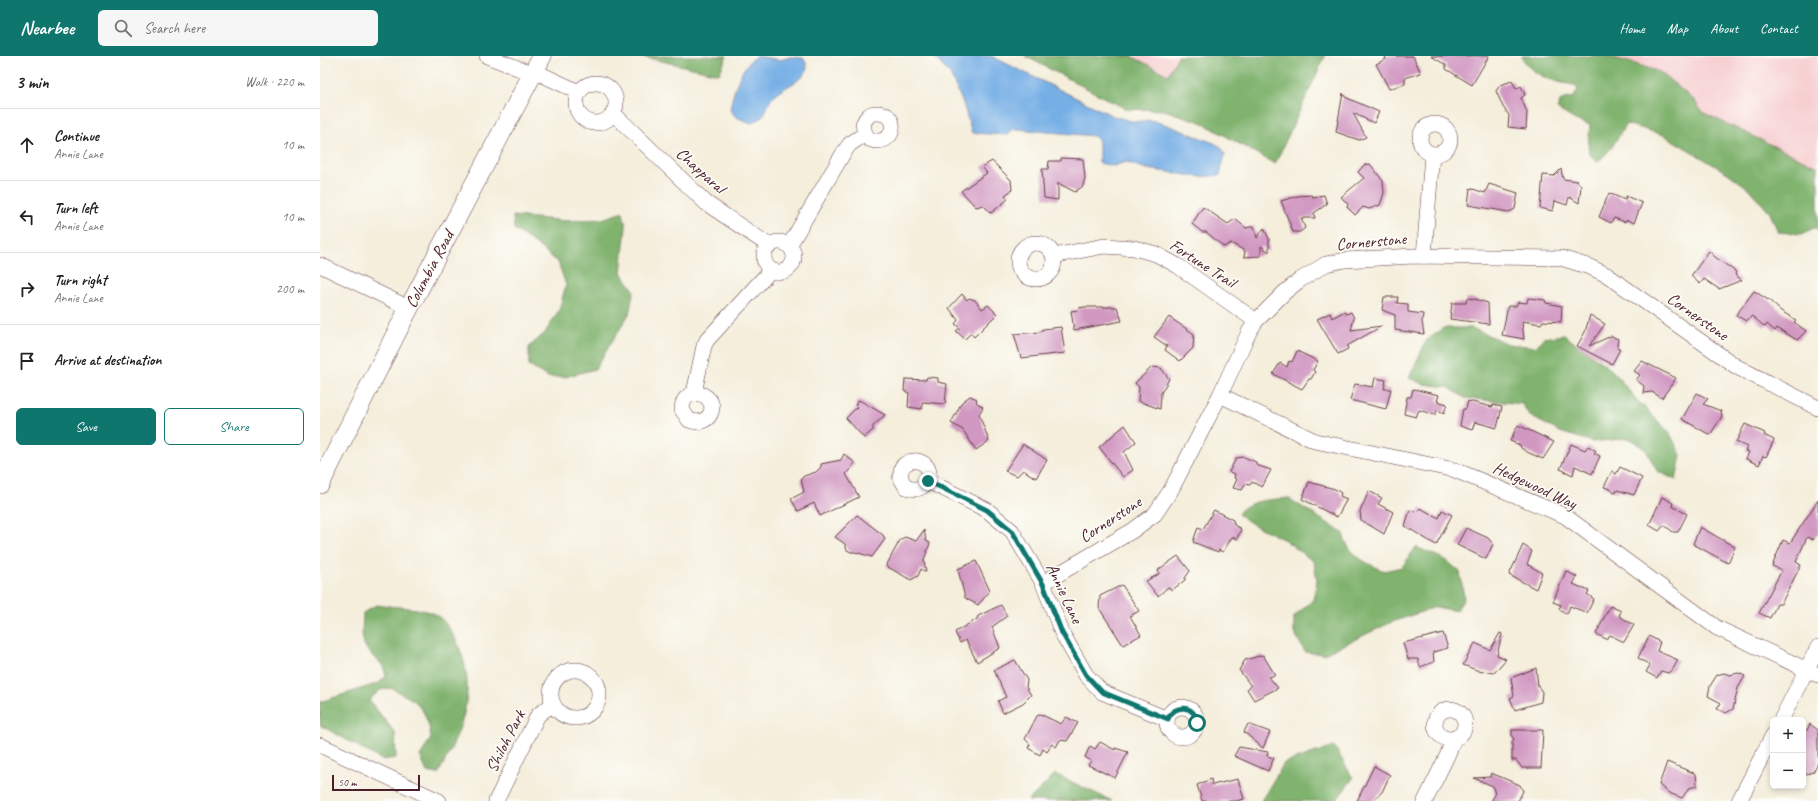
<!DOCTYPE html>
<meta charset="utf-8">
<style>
:root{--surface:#fff;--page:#f6f6f6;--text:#202124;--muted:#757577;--line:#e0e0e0;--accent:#0f766e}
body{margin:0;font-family:Caveat,sans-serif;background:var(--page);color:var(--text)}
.controls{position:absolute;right:12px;bottom:12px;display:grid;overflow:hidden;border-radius:6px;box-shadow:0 2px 6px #0003}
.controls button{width:36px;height:36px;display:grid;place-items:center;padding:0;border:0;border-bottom:1px solid var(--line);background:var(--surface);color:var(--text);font:20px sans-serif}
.scale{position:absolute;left:12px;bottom:10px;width:88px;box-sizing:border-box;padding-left:4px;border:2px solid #4a1f2b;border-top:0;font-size:11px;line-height:14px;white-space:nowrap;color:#4a1f2b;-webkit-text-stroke:3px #fdfcf7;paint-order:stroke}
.stop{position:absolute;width:12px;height:12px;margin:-9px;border:3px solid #0f766e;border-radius:50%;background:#fff}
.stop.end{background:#0f766e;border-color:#fff;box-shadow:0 1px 4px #0008}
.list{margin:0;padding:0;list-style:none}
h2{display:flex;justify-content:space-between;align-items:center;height:52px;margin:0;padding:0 16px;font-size:17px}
h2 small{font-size:13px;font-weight:400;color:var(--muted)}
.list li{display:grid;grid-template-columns:26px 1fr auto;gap:12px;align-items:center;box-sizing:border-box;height:72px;padding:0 16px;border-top:1px solid var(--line)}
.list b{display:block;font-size:15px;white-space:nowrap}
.list p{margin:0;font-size:13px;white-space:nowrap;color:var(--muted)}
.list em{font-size:13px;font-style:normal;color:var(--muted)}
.actions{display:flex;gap:8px;padding:12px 16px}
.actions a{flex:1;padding:9px 0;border:1px solid var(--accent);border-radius:6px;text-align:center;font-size:14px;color:var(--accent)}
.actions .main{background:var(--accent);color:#fff}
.icon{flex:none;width:22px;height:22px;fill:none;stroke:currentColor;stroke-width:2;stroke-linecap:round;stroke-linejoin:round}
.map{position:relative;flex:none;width:1498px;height:745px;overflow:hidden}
header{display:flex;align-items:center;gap:24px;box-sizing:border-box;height:56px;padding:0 20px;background:var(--accent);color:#fff}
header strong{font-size:19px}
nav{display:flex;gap:22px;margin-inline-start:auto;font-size:14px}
.search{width:280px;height:36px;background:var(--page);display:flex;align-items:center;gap:10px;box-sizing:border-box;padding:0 14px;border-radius:6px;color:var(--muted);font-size:15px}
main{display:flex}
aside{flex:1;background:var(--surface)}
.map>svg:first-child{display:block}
.built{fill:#f7cfd1}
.forest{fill:#80b36e;stroke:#65694c}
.water{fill:#76afe6;stroke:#606788}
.building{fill:#d198c2}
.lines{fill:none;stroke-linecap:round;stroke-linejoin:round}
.minor-casing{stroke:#643e45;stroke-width:16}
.major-casing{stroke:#643e45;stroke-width:20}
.minor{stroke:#fff;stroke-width:15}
.major{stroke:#fff;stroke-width:19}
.route{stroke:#0f766e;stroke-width:5}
.labels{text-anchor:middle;stroke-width:3.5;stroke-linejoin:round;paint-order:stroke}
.street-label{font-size:17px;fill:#4a1f2b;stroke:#fdfcf7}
</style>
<header>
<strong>Nearbee</strong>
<div class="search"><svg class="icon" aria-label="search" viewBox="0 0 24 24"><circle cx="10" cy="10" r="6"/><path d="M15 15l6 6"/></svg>Search here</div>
<nav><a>Home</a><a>Map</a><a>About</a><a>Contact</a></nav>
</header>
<main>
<aside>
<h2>3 min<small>Walk · 220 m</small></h2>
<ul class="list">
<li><svg class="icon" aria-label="ahead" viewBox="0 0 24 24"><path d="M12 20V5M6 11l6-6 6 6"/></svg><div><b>Continue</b><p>Annie Lane</p></div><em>10 m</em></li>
<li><svg class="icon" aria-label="left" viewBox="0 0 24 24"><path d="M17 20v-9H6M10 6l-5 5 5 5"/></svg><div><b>Turn left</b><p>Annie Lane</p></div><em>10 m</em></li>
<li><svg class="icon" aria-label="right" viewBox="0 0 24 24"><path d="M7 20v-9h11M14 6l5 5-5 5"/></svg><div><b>Turn right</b><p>Annie Lane</p></div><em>200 m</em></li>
<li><svg class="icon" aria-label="arrive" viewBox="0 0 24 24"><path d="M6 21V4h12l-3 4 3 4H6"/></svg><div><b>Arrive at destination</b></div></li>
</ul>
<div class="actions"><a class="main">Save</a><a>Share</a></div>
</aside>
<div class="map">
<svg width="1498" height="745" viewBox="0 0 1498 745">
<rect width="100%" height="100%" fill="#fdfcf7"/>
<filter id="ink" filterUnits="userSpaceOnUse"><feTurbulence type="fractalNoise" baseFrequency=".025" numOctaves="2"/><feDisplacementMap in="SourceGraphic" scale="8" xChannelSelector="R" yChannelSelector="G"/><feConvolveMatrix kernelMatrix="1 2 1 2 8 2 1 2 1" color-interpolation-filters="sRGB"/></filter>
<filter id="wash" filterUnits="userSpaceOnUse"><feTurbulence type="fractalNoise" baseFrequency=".012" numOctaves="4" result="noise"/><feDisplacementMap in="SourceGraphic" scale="16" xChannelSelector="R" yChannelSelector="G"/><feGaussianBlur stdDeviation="0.9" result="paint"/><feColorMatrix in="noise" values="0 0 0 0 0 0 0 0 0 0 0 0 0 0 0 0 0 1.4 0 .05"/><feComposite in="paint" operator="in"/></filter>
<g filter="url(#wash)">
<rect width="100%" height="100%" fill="#f4eedb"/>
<g class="built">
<path d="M811 0H858L849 19Z"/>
<path d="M1245 0H1498V117Z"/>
</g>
<g class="forest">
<path d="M319 0H407L399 18Z"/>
<path d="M705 0H811L848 19 858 0H1005L955 108 881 66 844 54 806 53Z"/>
<path d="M1202 0H1286L1309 6 1340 16 1374 44 1382 56 1498 111V173L1494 172 1482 178 1458 176 1450 157 1428 132 1409 118 1344 79 1306 68C1297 82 1291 96 1277 106 1263 95 1270 84 1270 69L1255 64 1237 53 1241 44 1254 41 1258 34 1255 29C1237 27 1208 19 1202 0Z"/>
<path d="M303 156 306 171 301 216 314 234 309 258 275 313 245 321H228L209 310V291L225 277 239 254 246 229 238 206 217 189 194 173 193 160 247 165 282 163Z"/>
<path d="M1123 272H1152L1188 288 1216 291 1223 282 1244 279 1292 314 1317 344 1349 376 1361 399 1356 424 1337 415 1326 394 1309 382 1273 386 1240 376 1210 360 1202 348 1145 342 1128 331 1103 328 1089 322 1106 285Z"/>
<path d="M968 442 1023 477C1028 500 1045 506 1064 515L1082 511 1096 491 1126 504 1140 516 1144 543 1136 555 1116 551 1072 566 1004 598 985 596 974 576V561L993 544 997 524 994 506 965 484 934 469 918 458C928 443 952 444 968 442Z"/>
<path d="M56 549C72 551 106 551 118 560 127 567 135 580 139 591 158 637 141 676 118 718L107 716 100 700 111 682 109 670 104 657 95 645 71 632 60 634 49 644 75 677 76 702 62 704 0 669V646L59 627 66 620C62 602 55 606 46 592 40 583 43 568 43 557Z"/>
<path d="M1014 690 1033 722 1016 745H941L964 707Z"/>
<path d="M735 718 792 745H708Z"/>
</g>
<g class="water">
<path d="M436 0 460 4 470 1 483 2C499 22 461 30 453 41 444 52 449 61 431 67L416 61 410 54C413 36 420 11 436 0Z"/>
<path d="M613 0H671L793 60 815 66 831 64 847 69 894 87 901 91 905 98 900 119 881 121 827 113 805 106 794 110 779 107V85L774 80 696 73 691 74 687 79 652 77 643 47 630 18Z"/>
</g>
<g id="blocks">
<g class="building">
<path d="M1065 0H1093L1101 17 1085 22V28L1069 33 1056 8 1066 3Z"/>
<path d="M1111 0H1169L1152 29 1126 13V9Z"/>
<path d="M1192 25 1196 33 1201 30 1205 39 1201 42 1207 56 1206 73 1188 71 1189 59 1183 51 1176 35 1180 29Z"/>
<path d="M1023 37 1025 41 1059 56 1054 67 1033 57 1046 81 1039 84 1016 76Z"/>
<path d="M741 102 763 103 765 122 763 130 755 136 738 127V144L724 142 722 113H728L729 105H741Z"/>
<path d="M672 105 691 124 692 134 685 139 688 143 671 157 663 149 656 151 641 135 667 117 662 111Z"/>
<path d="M1050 108 1063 125 1064 137 1060 149 1049 153 1043 151 1035 159 1027 151 1028 148 1021 141 1044 122 1038 116 1044 109Z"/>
<path d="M1241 113 1243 123 1257 125 1261 130 1259 147 1249 141 1247 149 1235 145 1233 155 1220 152 1223 119 1234 120Z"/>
<path d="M1169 128 1198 137 1195 153 1189 156 1148 149 1150 132 1165 137Z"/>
<path d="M1289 137 1305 144 1306 140 1322 147 1314 167 1307 164 1305 166 1294 162 1291 167 1279 161Z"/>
<path d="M991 139 993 141 1004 139 1007 148 994 157 995 162H981L985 172 980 176H973L961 145 978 140Z"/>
<path d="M883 151 908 168 915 163 926 172 934 170 937 182 944 172 949 183V196L941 190V200L924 201 925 195 911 187 904 191 886 176H882L872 168Z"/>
<path d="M1389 195 1395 201 1416 216 1415 219 1422 224 1399 233 1384 223 1380 228 1371 220Z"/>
<path d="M1434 235 1450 245 1461 255 1476 264 1474 266 1486 275 1477 284 1457 272 1455 275 1447 268 1445 271 1432 260 1426 265 1416 259Z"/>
<path d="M642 238 647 244 649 242 655 244 662 253 668 249 677 258 654 281 651 277 645 283 636 275 640 272 635 268 638 264 629 252Z"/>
<path d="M1064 241H1078L1077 247 1088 248V256L1103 258 1102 266 1104 278 1075 274V259L1062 254Z"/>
<path d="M1147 242 1155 243 1168 247 1169 268 1130 263 1132 247H1146Z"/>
<path d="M1208 242 1225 244 1226 247 1242 250 1241 266 1223 265 1221 268 1202 265 1204 283 1182 279 1188 250H1196L1198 246 1207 247Z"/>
<path d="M764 251H797L802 265 754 274 751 255 758 254 759 252Z"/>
<path d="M1025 255 1026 258 1031 256 1034 262 1031 274 1062 270 1027 290 1028 293 1018 298 997 263 1010 257 1012 262Z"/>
<path d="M1270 259 1285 268 1269 290 1291 280 1298 283 1297 290 1300 293 1292 308 1257 290 1265 276Z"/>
<path d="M849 261 874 278 873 292 860 305 845 294 847 290 834 281Z"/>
<path d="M741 271 745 297 701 302 694 278 721 276 723 273Z"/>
<path d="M977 295 998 305 993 314 995 316 991 323H989L982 333 953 318 960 307 967 311 969 305 972 306Z"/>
<path d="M1322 305 1356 322 1342 342 1332 336 1323 337 1324 330 1316 324 1320 319 1314 315Z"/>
<path d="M832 311 841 312 849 323 841 337 840 353 818 345 819 331 815 327Z"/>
<path d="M607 321 618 322V326L627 328 625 348 602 346V353L588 351 589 337 584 335 585 323 606 324Z"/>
<path d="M1055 322 1066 324 1064 333H1071L1066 353 1030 344 1035 328 1053 331Z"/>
<path d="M1093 333 1119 339 1117 345 1127 348 1124 357 1117 354 1115 359 1099 354 1096 361 1084 358 1087 341H1091Z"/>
<path d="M1377 337 1388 343 1383 348 1401 355 1402 360 1390 379 1362 363Z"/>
<path d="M650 340 657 343 656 346 663 351 659 358 669 385 656 394 643 374 631 367 642 346Z"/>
<path d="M539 344 565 359 553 370V374L544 382 526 362 537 351 535 349Z"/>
<path d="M1148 345 1172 351 1173 349 1182 351 1177 372 1155 366 1152 374 1140 370 1143 353H1146Z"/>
<path d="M1425 368 1445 377 1444 379 1454 384 1446 401 1443 400 1439 409 1426 403 1429 396 1425 395 1427 391 1416 386Z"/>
<path d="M805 369 816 386 804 396 813 414 803 421 779 391Z"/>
<path d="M1198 369 1234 386 1223 403 1209 397 1201 392 1200 389 1190 385Z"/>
<path d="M703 388 727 404 716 422 703 414 697 420 685 415Z"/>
<path d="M1251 388 1265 394 1268 390 1276 395 1274 397 1280 400 1272 418 1255 410 1253 419 1240 413Z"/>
<path d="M524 398 535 407 526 418 539 441 500 460 494 447 478 455 471 443 484 436 481 423 484 420 496 416 501 411V408L521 404Z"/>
<path d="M924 401 936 406V409L951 414 942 431 932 426 930 429 925 428 922 434 913 432 917 423 914 422 915 418 909 416 916 402Z"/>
<path d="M1300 411 1322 422 1314 439 1297 434 1296 437 1290 433 1284 431 1292 415 1296 418Z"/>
<path d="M989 426 1015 433 1021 437 1020 440 1027 443 1017 461 982 443Z"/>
<path d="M1049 435 1062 442 1058 448 1073 456 1064 478 1041 464 1040 455Z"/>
<path d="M1342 441 1353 447 1352 450 1367 458 1358 476H1353L1344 469 1339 475 1329 469Z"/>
<path d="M1498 444V476L1493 484 1487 481 1476 506 1481 509 1461 548H1457L1450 562 1439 557 1462 514 1452 510 1463 484 1470 487Z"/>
<path d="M1100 452 1119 462 1122 454 1132 459 1116 489 1085 470 1090 454 1097 456Z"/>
<path d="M894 454 913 464 914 469 921 473 917 483 912 481 903 496 899 494 898 496 873 486 878 471 883 473Z"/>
<path d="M537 459 563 479 565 483 552 501 535 496H531L527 494 525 488 515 481Z"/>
<path d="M1380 471 1415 491 1408 507 1373 488Z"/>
<path d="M1146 472 1168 482 1173 488 1166 503 1137 489Z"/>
<path d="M604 474 606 484 610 487 604 504 606 516 601 513 598 520 591 524 566 510 580 484 585 481 596 485Z"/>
<path d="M1203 489 1212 495 1207 508 1222 517 1216 533 1189 519Z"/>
<path d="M858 500 870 515 865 522V524L852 534 848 531 838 540 826 525 839 518 838 514Z"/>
<path d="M656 505 670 535 658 549 645 542 638 513Z"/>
<path d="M1246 515 1257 521 1253 528 1269 535 1267 538 1274 543 1267 557 1250 550 1247 558 1239 553 1241 549 1233 546Z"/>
<path d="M802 529 819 555 810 560 821 579 803 589 779 552 780 540Z"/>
<path d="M681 549 687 560 672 571 680 592 657 606 646 584 640 587 635 576 657 563 658 560Z"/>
<path d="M1290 550 1301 555 1299 560 1314 569 1304 586 1290 579 1286 583 1276 578Z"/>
<path d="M1123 577 1128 592 1113 596 1114 606 1100 611 1098 603H1088L1083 587Z"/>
<path d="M1180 577 1182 578 1177 599 1186 603 1174 617 1163 615 1162 616 1143 609 1155 587 1170 594Z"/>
<path d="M1329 580 1340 586 1337 595 1358 604 1353 613 1348 617 1341 615 1337 622 1326 616 1330 609 1318 602Z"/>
<path d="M943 599 955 619 949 621 958 632 934 644 927 633 931 630 919 614 925 604Z"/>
<path d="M695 604 707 624 706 631 711 639 703 647 683 657 678 645 686 641 674 614Z"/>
<path d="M1216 612 1218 630 1222 636 1221 646 1195 654 1190 642 1194 640 1191 622Z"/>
<path d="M1404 617 1410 619 1418 617 1425 620 1418 632 1413 653 1406 657 1397 653 1401 647 1388 640 1390 630 1397 619Z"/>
<path d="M720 658 741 668 746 661 758 667 747 685 740 684 736 691 732 688 727 696 723 693 720 699 708 692 710 688 705 683 717 660Z"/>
<path d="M928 668 950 676 943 692 924 676Z"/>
<path d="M1490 668 1498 674V707L1493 716 1483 719V682Z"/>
<path d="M1192 674H1223L1221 712H1202L1196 704H1192V687L1194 683 1192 681Z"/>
<path d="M780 686 795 694V692L808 696 795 722 768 709 771 705 765 701 770 690 775 693Z"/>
<path d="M919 691 948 696 947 700 954 702 948 715 914 700Z"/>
<path d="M1347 706 1376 718 1377 730 1369 732 1362 742 1349 737 1339 729Z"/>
<path d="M1054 710 1070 719 1062 736 1052 745H1037Z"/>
<path d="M1171 717 1200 729 1203 735 1198 745H1171L1175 739 1173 730 1154 722 1170 721Z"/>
<path d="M891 723 892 729 918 723 924 743 916 745H882L877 729Z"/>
</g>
</g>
</g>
<g filter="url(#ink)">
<use href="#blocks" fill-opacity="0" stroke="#643e45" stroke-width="1"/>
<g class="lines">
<g class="minor-casing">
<g id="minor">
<path d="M167 0 213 18"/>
<path d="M214 15 259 36"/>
<circle cx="276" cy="47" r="20"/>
<path d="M293 57 386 147 450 190"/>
<circle cx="1115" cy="83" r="15"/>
<circle cx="459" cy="201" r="15"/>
<circle cx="716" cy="205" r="18"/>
<path d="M469 190 524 96 530 88 545 78 543 68C546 62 549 57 556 57 581 55 576 94 549 83L545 78"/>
<path d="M734 200 784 190 814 192 836 198 858 210 936 265"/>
<path d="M1104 200 1112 98"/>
<path d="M0 209 89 252"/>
<path d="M374 337C366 340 362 344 362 354L369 364C393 374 403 339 374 337L384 290 387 284 451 214"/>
<path d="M900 339 995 385 1135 414 1245 460 1397 572 1498 619"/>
<path d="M608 425C614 407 594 398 582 411L580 421 586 431C595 435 602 433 608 425L667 454 692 475 723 527 742 577 766 619 782 636 847 663"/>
<path d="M723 527 812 475 835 458 851 434 900 339 929 276 936 265 965 236 980 224 1006 208 1025 204 1093 200 1241 202 1270 211 1287 219 1417 311 1498 352"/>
<circle cx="255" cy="638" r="24"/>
<circle cx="862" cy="666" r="15"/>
<circle cx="1130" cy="668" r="15"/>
<path d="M1461 664 1498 591"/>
<path d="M0 689 119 745"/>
<path d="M176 745 218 659 233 648"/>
<path d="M1105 745 1127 700 1134 682"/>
<path d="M1419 745 1453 679"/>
</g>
</g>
<g class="major-casing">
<path id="major" d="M0 428 89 252 222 0"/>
</g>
<use href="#minor" class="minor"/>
<use href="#major" class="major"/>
</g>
</g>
<g class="lines" filter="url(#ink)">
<path class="route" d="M608 425 667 454 692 475 723 528 742 577 766 619 782 636 848 663C854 647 876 649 877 667"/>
</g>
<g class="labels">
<g class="street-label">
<text transform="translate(381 114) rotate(42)" y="6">Chapparal</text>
<text transform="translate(1051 185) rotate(-5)" y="6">Cornerstone</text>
<text transform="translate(883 207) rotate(33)" y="6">Fortune Trail</text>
<text transform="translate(109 213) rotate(-62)" y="6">Columbia Road</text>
<text transform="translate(1378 260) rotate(35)" y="6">Cornerstone</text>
<text transform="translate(1215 429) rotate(25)" y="6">Hedgewood Way</text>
<text transform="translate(790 463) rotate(-33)" y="6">Cornerstone</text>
<text transform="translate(745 537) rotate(65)" y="6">Annie Lane</text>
<text transform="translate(185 685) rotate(-63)" y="6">Shiloh Park</text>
</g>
</g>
</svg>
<div class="controls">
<button>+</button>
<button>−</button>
</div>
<div class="scale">50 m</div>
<div class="stop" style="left:877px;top:667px"></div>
<div class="stop end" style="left:608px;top:425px"></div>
</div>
</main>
